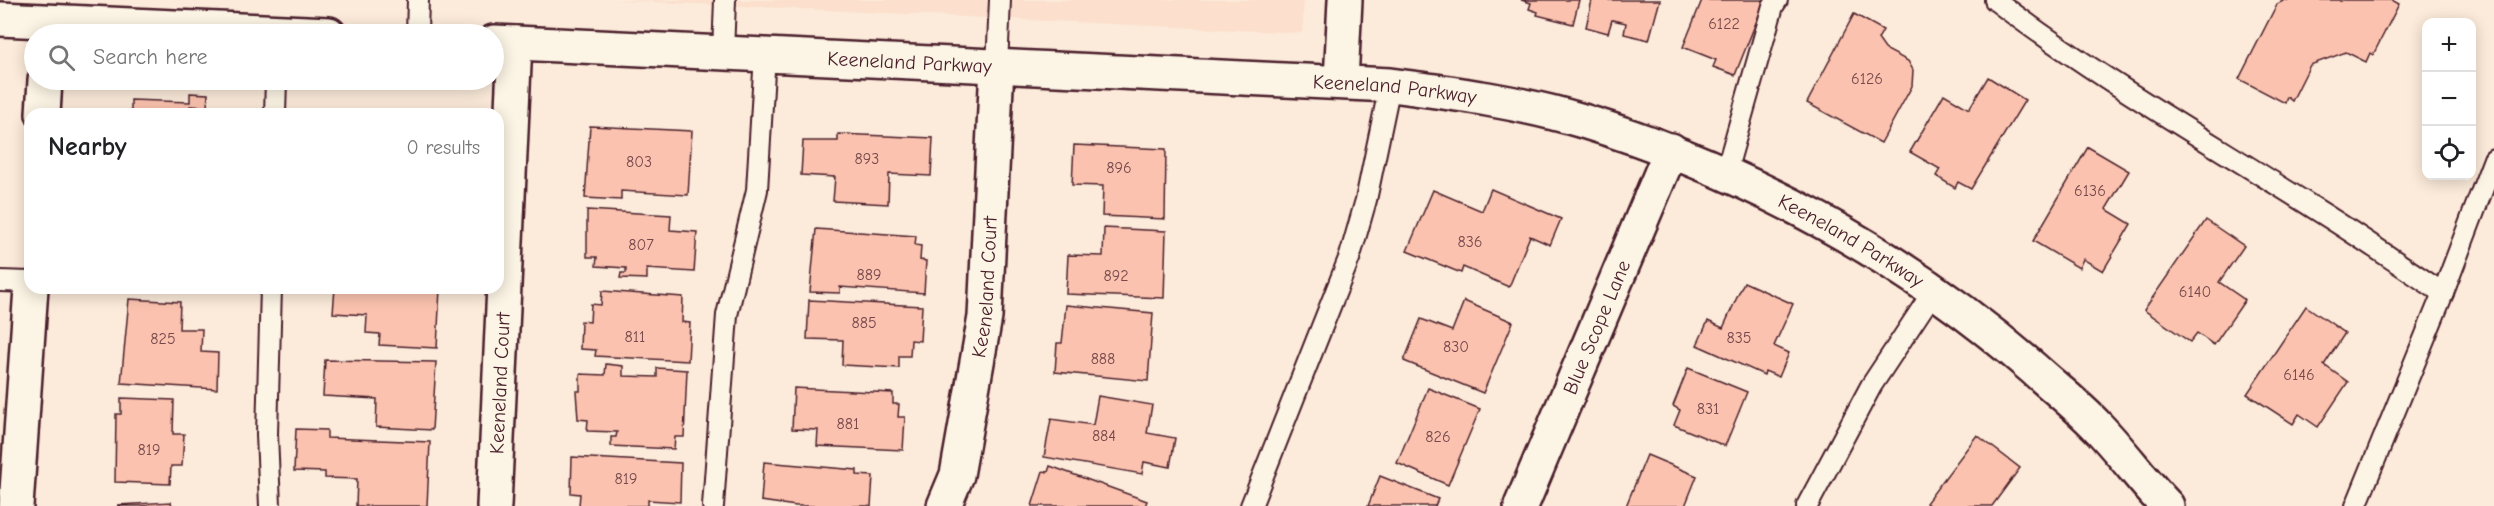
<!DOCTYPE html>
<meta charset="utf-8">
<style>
:root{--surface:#fff;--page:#f6f6f6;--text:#202124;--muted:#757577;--line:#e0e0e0}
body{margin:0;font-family:"Comic Neue",sans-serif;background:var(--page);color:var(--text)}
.controls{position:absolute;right:18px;top:18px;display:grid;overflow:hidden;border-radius:12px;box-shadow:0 3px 15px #0003}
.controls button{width:54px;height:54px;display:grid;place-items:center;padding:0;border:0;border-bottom:2px solid var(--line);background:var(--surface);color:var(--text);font:30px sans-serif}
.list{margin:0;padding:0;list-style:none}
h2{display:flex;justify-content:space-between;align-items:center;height:78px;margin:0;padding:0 24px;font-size:26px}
h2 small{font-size:20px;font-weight:400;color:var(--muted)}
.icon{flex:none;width:33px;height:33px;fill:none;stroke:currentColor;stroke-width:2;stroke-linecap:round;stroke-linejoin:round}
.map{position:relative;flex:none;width:2494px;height:506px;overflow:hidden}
.search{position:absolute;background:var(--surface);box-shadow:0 3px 15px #0003;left:24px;top:24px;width:480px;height:66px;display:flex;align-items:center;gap:15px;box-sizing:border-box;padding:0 21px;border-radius:33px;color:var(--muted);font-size:22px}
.panel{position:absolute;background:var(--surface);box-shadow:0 3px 15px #0003;left:24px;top:108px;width:480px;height:186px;border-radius:18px}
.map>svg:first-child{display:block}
.built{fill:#fcdfcd}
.building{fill:#fbc3af;stroke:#4a1f2b;stroke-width:1.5}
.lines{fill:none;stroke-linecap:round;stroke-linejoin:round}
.service-casing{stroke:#4a1f2b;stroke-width:24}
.minor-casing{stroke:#4a1f2b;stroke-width:38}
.tertiary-casing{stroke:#4a1f2b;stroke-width:38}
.service{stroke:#fcf5e5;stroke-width:20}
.minor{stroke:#fcf5e5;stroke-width:33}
.tertiary{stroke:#fcf5e5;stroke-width:33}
.labels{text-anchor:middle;stroke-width:4.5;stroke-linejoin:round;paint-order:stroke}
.number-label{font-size:16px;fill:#76484c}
.street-label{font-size:20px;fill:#4a1f2b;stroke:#fcf5e5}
</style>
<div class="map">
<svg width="2494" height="506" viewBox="0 0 2494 506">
<rect width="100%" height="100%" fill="#fcebda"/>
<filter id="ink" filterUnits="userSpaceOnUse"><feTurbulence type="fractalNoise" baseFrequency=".0167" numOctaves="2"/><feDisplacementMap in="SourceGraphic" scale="12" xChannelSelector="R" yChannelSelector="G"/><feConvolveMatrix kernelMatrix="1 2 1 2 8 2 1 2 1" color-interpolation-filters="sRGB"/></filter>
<g filter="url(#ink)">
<path class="built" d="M613 0H1304L1302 33Z"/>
<g class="building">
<path d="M1521 0H1579L1573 24 1537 15 1538 12 1529 9 1531 3Z"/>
<path d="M1592 0H1660L1649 40 1624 34 1626 23 1612 20 1608 33 1586 27Z"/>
<path d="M1702 0H1765L1735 75 1713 67 1716 60 1683 47Z"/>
<path d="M2285 0H2392L2399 4 2373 55 2370 53 2366 62 2346 52 2310 65 2292 101 2287 97 2285 103 2239 79 2277 4Z"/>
<path d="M1854 14 1883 30 1878 39 1885 49 1908 61 1913 70 1912 86 1881 143 1807 103Z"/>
<path d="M1988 77 2025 100 1971 189 1958 182 1955 188 1936 176 1940 169 1910 152 1944 94 1969 109Z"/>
<path d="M190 93 208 94 207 107 190 106V114H131V100L190 102Z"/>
<path d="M590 126 692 131 688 195 621 191V200L585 198Z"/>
<path d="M838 134 933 138 931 176 889 174 888 204 833 201 835 177 801 175 803 141H838Z"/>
<path d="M1074 145 1166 149 1165 219 1102 216 1103 186 1072 185Z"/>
<path d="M2088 147 2129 171 2106 209 2131 224 2103 271 2083 259 2079 268 2033 241Z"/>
<path d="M1491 189 1561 219 1550 245 1530 236 1509 287 1463 267 1461 273 1407 251 1433 190 1482 211Z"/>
<path d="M587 210 671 215 670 230 697 232 694 272 647 269V279L620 278 621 273H626V268L596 266 597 257H587Z"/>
<path d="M2206 220 2244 246 2219 282 2245 300 2214 345 2197 333 2190 342 2144 310Z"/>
<path d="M1104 228 1166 231 1164 298 1066 294 1068 255 1103 256Z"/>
<path d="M816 229 916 236 915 245 921 246 920 260 926 261 924 293 840 287V293L810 292Z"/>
<path d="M1744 282 1793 304 1774 346 1789 353 1779 377 1765 371 1764 375 1697 345 1708 321 1723 328Z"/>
<path d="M335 288H440L437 348 379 345 380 334 366 333 367 315 333 313Z"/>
<path d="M602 291 683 297 682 322 690 323 688 361 595 356 596 350 580 349 581 321 590 322 591 304 601 305Z"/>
<path d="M129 299 180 302 179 329H202L201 352 218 353 217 389 121 383Z"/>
<path d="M809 300 922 306 920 341 911 340 910 356H899V368L842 365 843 340 807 339Z"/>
<path d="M1464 301 1513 322 1483 393 1404 361 1421 319 1452 331Z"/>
<path d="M1066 305 1153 313 1148 381 1055 372 1057 343H1062Z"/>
<path d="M2306 306 2345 333 2324 365 2348 382 2318 427 2299 414 2293 424 2247 394Z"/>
<path d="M325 360 436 362 432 430 376 427 377 399 323 396Z"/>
<path d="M606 364 623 366V376L657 377V368L687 370 684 437H675L674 449 611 446V437H616L617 432 587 431 588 420 578 419 576 391H580V374L605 375Z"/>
<path d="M1688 368 1747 392 1725 446 1674 425 1680 410 1673 406Z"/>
<path d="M794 388 893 393V404H899L898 417H905L903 450 817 446 818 430 792 429Z"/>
<path d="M1428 388 1480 409 1448 485 1397 463Z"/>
<path d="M1098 396 1152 405 1147 433 1175 438 1170 467 1144 462 1142 474 1044 457 1051 419 1093 425Z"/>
<path d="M121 398 174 400 173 434H184L182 466H171L170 484 115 482 116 414H121Z"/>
<path d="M296 429 327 430V438L430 442 427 506H356L357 479 325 478V472L294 471Z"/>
<path d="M1977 435 2020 468 1992 506H1930L1926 503Z"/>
<path d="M1647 455 1697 476 1685 506H1626Z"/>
<path d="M572 457 681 463 680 502 648 500V506H579L580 494 571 493Z"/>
<path d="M764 462 857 470V475L873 476 871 506H796L761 501Z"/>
<path d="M1050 466 1147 501 1145 506H1032L1043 471 1048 472Z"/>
<path d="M1380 476 1438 499 1435 506H1368Z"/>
<path d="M171 502 172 506H118V505Z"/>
</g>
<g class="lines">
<g class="service-casing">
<g id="service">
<path d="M1995 0C2096 77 2207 140 2314 208 2358 235 2400 265 2443 293"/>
<path d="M417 34 418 0"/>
<path d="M723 53 725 0"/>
<path d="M997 66 1000 0"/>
<path d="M275 114 276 80"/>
<path d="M1726 172 1773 6 1777 0"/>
<path d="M0 281 30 282"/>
<path d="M270 506 267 434 271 288"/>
<path d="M713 506 727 315 757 190 765 54"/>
<path d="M1251 506 1350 256 1366 200 1390 85"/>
<path d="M1807 506 1871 386 1935 289"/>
<path d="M2356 506 2443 293 2494 159"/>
</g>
</g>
<g class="minor-casing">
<g id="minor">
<path d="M1341 81 1345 0"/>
<path d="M43 114 45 80"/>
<path d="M16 506 31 288"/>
<path id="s1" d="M494 506 515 43"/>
<path id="s2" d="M944 506 957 475 985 317 997 66"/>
<path id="s3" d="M1521 506 1671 150"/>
</g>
</g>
<g class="tertiary-casing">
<g id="tertiary">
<path d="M0 19 329 34"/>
<path id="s4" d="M494 42 1390 85C1454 93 1520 102 1583 121 1748 171 1903 255 2034 369 2055 388 2078 406 2098 427 2122 452 2143 481 2167 506"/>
</g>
</g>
<use href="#service" class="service"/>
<use href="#minor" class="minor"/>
<use href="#tertiary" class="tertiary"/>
</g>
</g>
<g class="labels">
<g class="number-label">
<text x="1724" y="29">6122</text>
<text x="1867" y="84">6126</text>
<text x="867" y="164">893</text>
<text x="639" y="167">803</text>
<text x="1119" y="173">896</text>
<text x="2090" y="196">6136</text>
<text x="1470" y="247">836</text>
<text x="641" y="250">807</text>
<text x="869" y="280">889</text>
<text x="1116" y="281">892</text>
<text x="2195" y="297">6140</text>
<text x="864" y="328">885</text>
<text x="635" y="342">811</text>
<text x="1739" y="343">835</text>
<text x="163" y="344">825</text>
<text x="1456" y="352">830</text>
<text x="1103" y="364">888</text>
<text x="2299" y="380">6146</text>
<text x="1708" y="414">831</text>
<text x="848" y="429">881</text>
<text x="1104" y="441">884</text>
<text x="1438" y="442">826</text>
<text x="149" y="455">819</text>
<text x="626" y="484">819</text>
</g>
<g class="street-label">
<text dy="7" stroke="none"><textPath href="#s4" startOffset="416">Keeneland Parkway</textPath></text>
<text dy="7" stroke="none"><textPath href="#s4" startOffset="902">Keeneland Parkway</textPath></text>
<text dy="7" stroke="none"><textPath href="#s4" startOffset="1388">Keeneland Parkway</textPath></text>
<text dy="7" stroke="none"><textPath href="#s2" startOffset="224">Keeneland Court</textPath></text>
<text dy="7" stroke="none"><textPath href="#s3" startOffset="194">Blue Scope Lane</textPath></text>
<text dy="7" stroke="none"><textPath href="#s1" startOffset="123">Keeneland Court</textPath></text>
</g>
</g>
</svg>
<div class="controls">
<button>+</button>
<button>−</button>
<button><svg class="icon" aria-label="locate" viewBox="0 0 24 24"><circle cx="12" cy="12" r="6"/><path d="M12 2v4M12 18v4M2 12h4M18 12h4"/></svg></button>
</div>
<div class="search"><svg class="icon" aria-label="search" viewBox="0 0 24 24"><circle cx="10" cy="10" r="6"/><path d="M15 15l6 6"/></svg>Search here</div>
<section class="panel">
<h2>Nearby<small>0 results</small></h2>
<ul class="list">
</ul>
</section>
</div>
